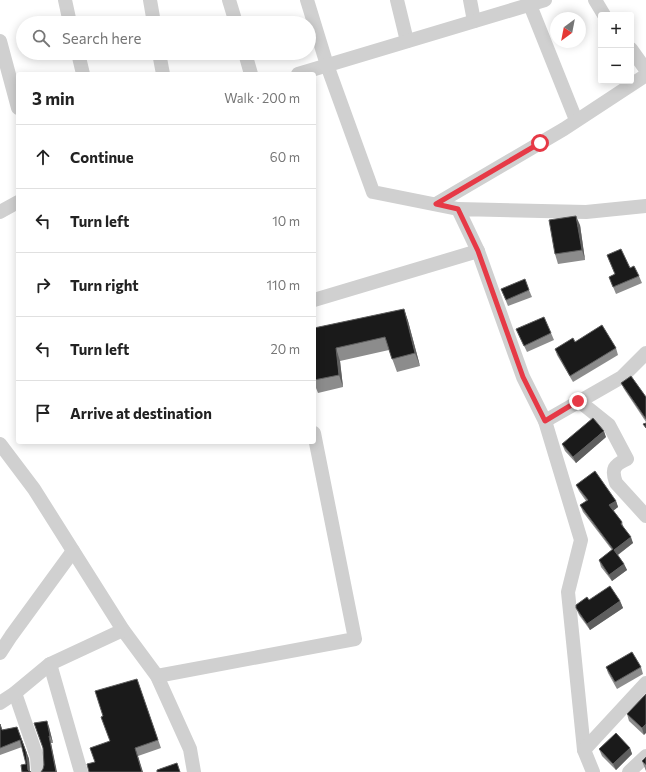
<!DOCTYPE html>
<meta charset="utf-8">
<style>
:root{--surface:#fff;--page:#f2f2f2;--text:#222;--muted:#767676;--line:#e0e0e0}
body{margin:0;font-family:Commissioner,sans-serif;background:var(--page);color:var(--text)}
.controls{position:absolute;right:12px;top:12px;display:grid;overflow:hidden;border-radius:4px;box-shadow:0 2px 10px #0003}
.controls button{width:36px;height:36px;display:grid;place-items:center;padding:0;border:0;border-bottom:1px solid var(--line);background:var(--surface);color:var(--text);font:20px sans-serif}
.compass{position:absolute;left:550px;top:12px;width:36px;height:36px;border-radius:50%;background:var(--surface);box-shadow:0 2px 10px #0003;rotate:212deg}
.stop{position:absolute;width:12px;height:12px;margin:-9px;border:3px solid #e63946;border-radius:50%;background:#fff}
.stop.end{background:#e63946;border-color:#fff;box-shadow:0 1px 4px #0008}
.list{margin:0;padding:0;list-style:none}
h2{display:flex;justify-content:space-between;align-items:center;height:52px;margin:0;padding:0 16px;font-size:17px}
h2 small{font-size:13px;font-weight:400;color:var(--muted)}
.list li{display:grid;grid-template-columns:26px 1fr auto;gap:12px;align-items:center;box-sizing:border-box;height:64px;padding:0 16px;border-top:1px solid var(--line)}
.list b{display:block;font-size:15px;white-space:nowrap}
.list em{font-size:13px;font-style:normal;color:var(--muted)}
.icon{flex:none;width:22px;height:22px;fill:none;stroke:currentColor;stroke-width:2;stroke-linecap:round;stroke-linejoin:round}
.map{position:relative;flex:none;width:646px;height:772px;overflow:hidden}
.search{position:absolute;background:var(--surface);box-shadow:0 2px 10px #0003;left:16px;top:16px;width:300px;height:44px;display:flex;align-items:center;gap:10px;box-sizing:border-box;padding:0 14px;border-radius:22px;color:var(--muted);font-size:15px}
.panel{position:absolute;background:var(--surface);box-shadow:0 2px 10px #0003;left:16px;top:72px;width:300px;height:372px;border-radius:4px}
.map>svg:first-child{display:block}
.lines{fill:none;stroke-linecap:round;stroke-linejoin:round}
.street{stroke:#d0d0d0;stroke-width:14}
.wall{fill:#8c8c8c}
.shaded-wall{fill:#5f5f5f}
.building{fill:#1a1a1a;stroke:#5f5f5f}
.route{stroke:#e63946;stroke-width:5}
</style>
<div class="map">
<svg width="646" height="772" viewBox="0 0 646 772">
<rect width="100%" height="100%" fill="#fff"/>
<g class="lines">
<g class="street">
<path d="M65 0 70 23"/>
<path d="M150 0 154 23"/>
<path d="M229 0 236 23"/>
<path d="M307 0 327 65 373 192 458 209"/>
<path d="M397 0 407 41"/>
<path d="M470 0 474 21"/>
<path d="M595 0 604 15"/>
<path d="M530 5 576 120"/>
<path d="M0 41 18 108"/>
<path d="M631 49 646 70"/>
<path d="M78 53 83 74"/>
<path d="M159 53 163 74"/>
<path d="M245 53 251 74"/>
<path d="M298 74 545 0"/>
<path d="M436 204 564 129 646 75"/>
<path d="M0 212 18 202"/>
<path d="M314 300 478 251"/>
<path d="M579 401 609 425 627 459C614 465 611 469 616 483L646 516"/>
<path d="M545 421 622 377 646 353"/>
<path d="M0 444 34 489 123 630 157 676 190 749 194 772"/>
<path d="M0 653 11 636 73 551"/>
<path d="M50 664 81 772"/>
<path d="M157 676 355 639 314 433"/>
<path d="M15 693 37 757 38 772"/>
<path d="M0 703 15 693 50 664 123 630"/>
<path d="M584 750 568 592 581 540 545 421 523 377 478 251 458 209 586 212 646 206"/>
<path d="M593 772 584 750 646 683"/>
<path d="M629 772 646 756"/>
</g>
</g>
<g class="wall">
<path d="M580 225 585 260 558 264 555 254Z"/>
<path d="M607 255 630 268 639 276 642 283 616 294 609 277 615 274Z"/>
<path d="M501 289 529 290 532 297 508 306Z"/>
<path d="M404 309 408 321 420 366 397 372 389 350 340 361 343 387 318 393 314 383V328Z"/>
<path d="M516 329 551 333 554 340 527 352Z"/>
<path d="M616 348 618 355 573 382 557 355 555 349Z"/>
<path d="M621 383 646 397V422L624 389Z"/>
<path d="M606 437 576 463 565 451 562 444Z"/>
<path d="M576 485 616 501 618 507 613 510 622 522 624 529 633 543 618 555 624 564 627 570 612 581 601 567 599 560 612 550 583 512 580 505 586 501 579 491Z"/>
<path d="M589 600 620 601 623 608 590 630 579 615 576 608Z"/>
<path d="M606 667H641L643 674 617 689 608 673Z"/>
<path d="M137 679 161 748 138 756 95 762 110 741Z"/>
<path d="M646 694 644 735 629 721 627 714Z"/>
<path d="M0 724 2 730 17 727 29 759 30 772 22 747 0 755Z"/>
<path d="M49 727 53 743H51L43 769Z"/>
<path d="M630 748 632 754 616 770 602 756 599 749Z"/>
<path d="M646 757V771L642 761Z"/>
</g>
<g class="shaded-wall">
<path d="M576 216 580 225 585 260 582 250Z"/>
<path d="M404 309 408 321 420 366 415 353Z"/>
<path d="M336 348 340 361 343 387 339 375Z"/>
<path d="M604 431 606 437 576 463 573 457Z"/>
<path d="M616 501 618 507 612 512 609 505Z"/>
<path d="M631 537 633 543 616 556 614 550Z"/>
<path d="M624 564 627 570 612 581 609 575Z"/>
<path d="M620 601 623 608 590 630 587 624Z"/>
<path d="M47 721 49 727 53 743 50 736Z"/>
<path d="M646 724V733L644 735 642 728Z"/>
<path d="M17 727 29 759 30 772 28 770Z"/>
<path d="M49 736 51 743 57 772H56Z"/>
<path d="M135 748 138 756 143 772H142Z"/>
<path d="M630 748 632 754 616 770 613 764Z"/>
</g>
<g class="building">
<path d="M576 216 582 250 555 254 549 220Z"/>
<path d="M621 249 630 268 634 266 639 276 613 287 609 277 615 274 607 255Z"/>
<path d="M525 279 529 290 506 300 501 289Z"/>
<path d="M404 309 415 353 392 359 385 337 336 348 339 375 314 380V328Z"/>
<path d="M544 317 551 333 524 346 516 329Z"/>
<path d="M602 325 616 348 570 376 555 349 573 338 575 342Z"/>
<path d="M631 376 646 397V419L621 383Z"/>
<path d="M593 418 604 431 573 457 562 444Z"/>
<path d="M646 423V428L643 424Z"/>
<path d="M595 471 616 501 609 505 622 522 621 524 631 537 614 550 624 564 609 575 599 560 613 549 580 505 588 500 576 485Z"/>
<path d="M610 586 620 601 587 624 576 608V605L587 597 589 600Z"/>
<path d="M632 652 641 667 615 682 606 667Z"/>
<path d="M137 679 158 740 135 748 142 772H89L87 764 95 762 90 748 110 741 101 717 103 716 95 691Z"/>
<path d="M646 694V724L642 728 627 714Z"/>
<path d="M47 721 50 736H49L56 772H41L43 769 44 765 43 748 34 723Z"/>
<path d="M0 724 2 730 17 727 26 752 28 770 31 772H22L21 765 26 764 20 740 0 748Z"/>
<path d="M616 733 630 748 613 764 599 749Z"/>
<path d="M646 757V765L642 761Z"/>
<path d="M177 763 180 772H157V770Z"/>
</g>
<g class="lines">
<path class="route" d="M540 143 436 204 458 209 478 251 523 377 545 421 578 401"/>
</g>
</svg>
<div class="controls">
<button>+</button>
<button>−</button>
</div>
<svg class="compass" viewBox="-18 -18 36 36"><path d="M0-13l5 13h-10z" fill="#e53935"/><path d="M0 13l5-13h-10z" fill="#767676"/></svg>
<div class="stop" style="left:540px;top:143px"></div>
<div class="stop end" style="left:578px;top:401px"></div>
<div class="search"><svg class="icon" aria-label="search" viewBox="0 0 24 24"><circle cx="10" cy="10" r="6"/><path d="M15 15l6 6"/></svg>Search here</div>
<section class="panel">
<h2>3 min<small>Walk · 200 m</small></h2>
<ul class="list">
<li><svg class="icon" aria-label="ahead" viewBox="0 0 24 24"><path d="M12 20V5M6 11l6-6 6 6"/></svg><div><b>Continue</b></div><em>60 m</em></li>
<li><svg class="icon" aria-label="left" viewBox="0 0 24 24"><path d="M17 20v-9H6M10 6l-5 5 5 5"/></svg><div><b>Turn left</b></div><em>10 m</em></li>
<li><svg class="icon" aria-label="right" viewBox="0 0 24 24"><path d="M7 20v-9h11M14 6l5 5-5 5"/></svg><div><b>Turn right</b></div><em>110 m</em></li>
<li><svg class="icon" aria-label="left" viewBox="0 0 24 24"><path d="M17 20v-9H6M10 6l-5 5 5 5"/></svg><div><b>Turn left</b></div><em>20 m</em></li>
<li><svg class="icon" aria-label="arrive" viewBox="0 0 24 24"><path d="M6 21V4h12l-3 4 3 4H6"/></svg><div><b>Arrive at destination</b></div></li>
</ul>
</section>
</div>
